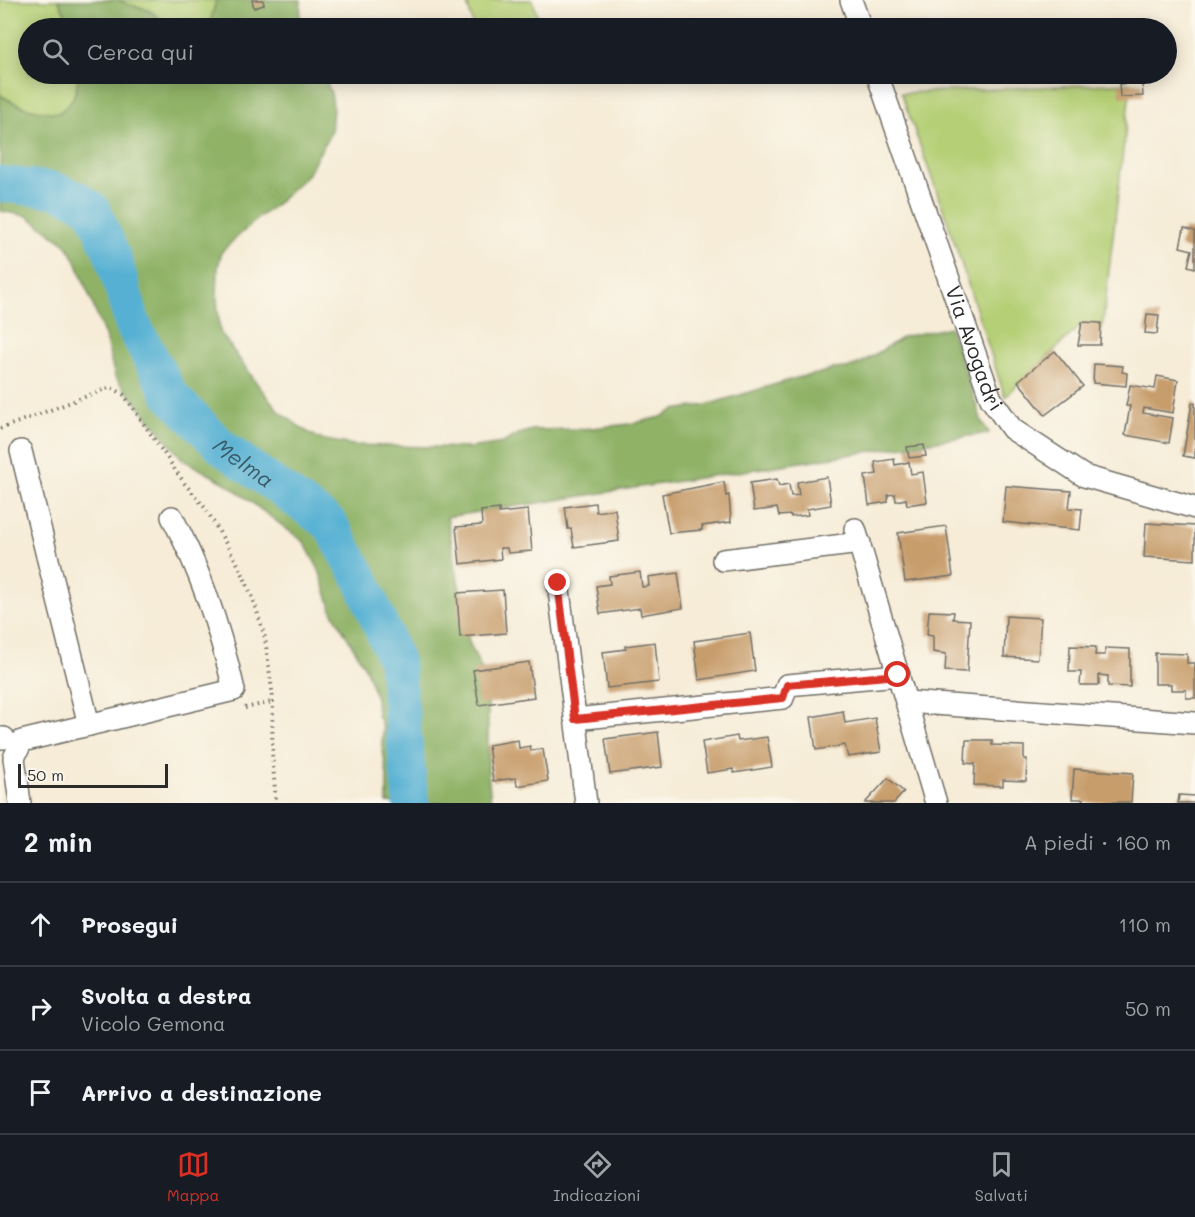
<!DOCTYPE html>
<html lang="it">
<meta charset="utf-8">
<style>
:root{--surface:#171b24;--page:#20242c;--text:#f1f3f6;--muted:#9ea1a6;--line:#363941;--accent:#d93025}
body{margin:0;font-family:Mali,sans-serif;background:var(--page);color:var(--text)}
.scale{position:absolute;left:18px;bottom:15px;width:150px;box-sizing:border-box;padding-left:6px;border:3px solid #2b2b2b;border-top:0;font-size:16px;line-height:21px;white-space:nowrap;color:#2b2b2b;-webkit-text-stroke:4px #fbf7ec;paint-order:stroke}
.stop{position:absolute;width:18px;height:18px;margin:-14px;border:4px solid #d93025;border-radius:50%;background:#fff}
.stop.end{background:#d93025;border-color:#fff;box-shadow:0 2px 6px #0008}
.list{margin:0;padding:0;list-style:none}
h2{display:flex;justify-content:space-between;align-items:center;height:78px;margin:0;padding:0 24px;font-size:26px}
h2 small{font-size:20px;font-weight:400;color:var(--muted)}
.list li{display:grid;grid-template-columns:39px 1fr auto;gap:18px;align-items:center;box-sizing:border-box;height:84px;padding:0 24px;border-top:2px solid var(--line)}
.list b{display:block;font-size:22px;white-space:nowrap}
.list p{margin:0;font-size:20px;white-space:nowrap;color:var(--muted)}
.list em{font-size:20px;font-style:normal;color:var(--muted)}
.icon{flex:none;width:33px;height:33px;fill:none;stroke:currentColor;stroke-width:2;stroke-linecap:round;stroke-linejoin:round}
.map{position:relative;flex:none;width:1195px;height:803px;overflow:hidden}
.search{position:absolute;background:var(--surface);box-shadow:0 3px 15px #0003;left:18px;right:18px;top:18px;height:66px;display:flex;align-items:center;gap:15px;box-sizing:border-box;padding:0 21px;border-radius:33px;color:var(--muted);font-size:22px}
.sheet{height:330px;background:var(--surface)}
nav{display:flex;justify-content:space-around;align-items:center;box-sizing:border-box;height:84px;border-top:2px solid var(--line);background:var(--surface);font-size:16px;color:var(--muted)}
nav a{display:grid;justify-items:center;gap:3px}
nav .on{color:var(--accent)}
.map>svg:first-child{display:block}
.green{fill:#b4cf74;stroke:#707d50;stroke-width:1.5}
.forest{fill:#8fb266;stroke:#5d6e48;stroke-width:1.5}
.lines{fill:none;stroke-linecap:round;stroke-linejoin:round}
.river{stroke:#55b0d3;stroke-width:36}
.building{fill:#c79d6c}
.minor-casing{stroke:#726f67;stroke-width:24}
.path{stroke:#726f67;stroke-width:4;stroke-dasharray:1.5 4.5;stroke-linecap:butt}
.minor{stroke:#fff;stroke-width:21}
.route{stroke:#d93025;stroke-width:8}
.labels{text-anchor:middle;stroke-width:4.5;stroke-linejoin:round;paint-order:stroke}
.street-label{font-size:21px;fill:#2b2b2b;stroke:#fbf7ec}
.water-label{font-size:22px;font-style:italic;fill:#3a5a66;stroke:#fbf7ec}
</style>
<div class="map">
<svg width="1195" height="803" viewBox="0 0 1195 803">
<rect width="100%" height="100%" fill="#fbf7ec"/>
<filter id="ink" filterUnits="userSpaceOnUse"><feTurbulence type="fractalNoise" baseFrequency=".0167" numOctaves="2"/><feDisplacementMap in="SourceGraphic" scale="12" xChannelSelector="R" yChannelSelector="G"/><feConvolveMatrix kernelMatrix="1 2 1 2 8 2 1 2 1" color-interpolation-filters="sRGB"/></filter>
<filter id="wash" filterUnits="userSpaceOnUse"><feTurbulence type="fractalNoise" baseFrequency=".008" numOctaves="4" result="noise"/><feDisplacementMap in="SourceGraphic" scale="24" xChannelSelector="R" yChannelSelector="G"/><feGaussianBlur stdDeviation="1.35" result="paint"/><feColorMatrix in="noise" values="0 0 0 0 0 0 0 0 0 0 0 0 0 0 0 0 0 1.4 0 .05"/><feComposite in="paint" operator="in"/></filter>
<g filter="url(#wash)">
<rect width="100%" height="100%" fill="#f6ecd7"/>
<g class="green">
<path d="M0 0H58L73 28H28V74H78C77 94 74 101 59 113 36 112 19 107 0 95Z"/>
<path d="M119 0H216L211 21 196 28H169C161 20 154 11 142 8 132 5 127 6 119 0Z"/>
<path d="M466 0H532L542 28H474Z"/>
<path d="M1131 83 1102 330 1082 324 1005 397 947 220 901 93Z"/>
</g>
<g class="forest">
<path d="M58 0H119C127 6 132 5 142 8 154 11 161 20 169 28H73Z"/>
<path d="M216 0H301L300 20 303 28H196L211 20Z"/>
<path d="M78 74H323L331 93 333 107 331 132 307 175 272 208 259 217 222 251 218 267 217 299 220 332 258 385 279 411 304 430 320 439 353 445 469 448 503 443 516 435 532 430 582 429 630 424 661 417 674 410 706 405 800 377 817 374 832 369 848 368 863 362 903 337 950 327 982 422 989 433 447 517 469 642 488 683V771L491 803H387V776L382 744 383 728 377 714 376 698 366 669 333 613 319 570 304 542 227 484 183 460 115 377 105 336 75 259 66 244 27 216 0 211V95C19 107 36 112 59 113 74 101 77 94 78 74Z"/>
</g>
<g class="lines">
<path class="river" id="s1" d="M0 184 54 190 77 199 93 210 114 259 133 325 171 396 224 449 330 524 362 581 396 662 411 803"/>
</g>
<g id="blocks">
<g class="building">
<path d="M252 0H263L264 5 254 8Z"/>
<path d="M1142 82 1143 96 1120 97 1119 84Z"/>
<path d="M1184 228 1195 231V268L1188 266 1192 250 1180 247Z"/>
<path d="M1147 314 1159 315 1157 334 1145 333Z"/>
<path d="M1082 322 1101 323 1100 345H1078Z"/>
<path d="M1055 351 1083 386 1045 415 1018 381Z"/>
<path d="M1094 364 1123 366 1122 372 1127 373 1126 386 1093 383Z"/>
<path d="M1157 376 1178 380 1173 413 1144 408 1143 413 1173 418 1169 443 1125 435 1130 406H1126L1130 385 1155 389Z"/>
<path d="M1192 403H1195V458L1183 456Z"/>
<path d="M924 445 926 456 909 458 907 447Z"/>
<path d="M894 459 895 465 909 462 911 474 923 472 927 502 907 505 906 499 896 501 895 494 888 495V502L869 505 865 476 877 474 875 462Z"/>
<path d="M827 477 831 505 807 509 808 515 791 517V515L779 516 777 508 754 511 750 483 777 479 779 486 789 484 791 496 799 495 797 482Z"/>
<path d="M724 482 726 496 729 495 731 522 702 526V530L669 533 662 494Z"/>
<path d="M1006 486 1071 491 1069 508 1082 509 1080 530 1003 522Z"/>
<path d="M595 503 596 512 615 509 619 541 574 547 571 529H568L565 507Z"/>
<path d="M499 509V513L528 510 532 551 508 553 507 548H500L501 559 460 564 456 527 482 525 481 511Z"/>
<path d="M1146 523 1195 526V560L1144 557Z"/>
<path d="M946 526 953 576 905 582 898 533Z"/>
<path d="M640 572 642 587 649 586 648 577 678 573 683 608 641 615 640 608 600 614 596 586 610 584 609 576Z"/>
<path d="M503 590 506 633 460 637 457 593Z"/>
<path d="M929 611 954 612 953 619 970 620 967 672 945 671 946 654 933 652V636L927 635Z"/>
<path d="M1006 616 1041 618 1038 659 1004 657Z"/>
<path d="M750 633 755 671 699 680 694 641Z"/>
<path d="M655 642 659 682 607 688 603 652 626 649 625 646Z"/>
<path d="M1070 646 1096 647 1095 655H1105V648L1130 649V687L1108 686V676L1099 675V685H1080L1081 672H1069Z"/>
<path d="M1155 653 1187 654V663H1195V698H1186V690H1171V684H1155Z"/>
<path d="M529 662 534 697 479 705 473 670Z"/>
<path d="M843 711 845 723 875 718 881 752 848 757 845 745 816 750 811 717Z"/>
<path d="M658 732 662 767 610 774 605 739Z"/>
<path d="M737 736 738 741 767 737 772 767 734 773 733 769 707 773 702 742Z"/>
<path d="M518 740 519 748 530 746 531 751 543 749 548 781 517 786 516 778 493 781 488 745Z"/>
<path d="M966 740H992V745L1024 746V759H1027L1026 781 1003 780V786L974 785 975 764 965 763Z"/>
<path d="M1074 769 1133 773 1131 802 1083 803V799H1072Z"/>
<path d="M888 778 904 792 894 803H865Z"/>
<path d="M1179 795 1195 796V803H1178Z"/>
</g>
</g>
</g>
<g filter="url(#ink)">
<use href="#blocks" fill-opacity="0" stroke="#726f67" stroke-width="1.5"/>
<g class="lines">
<g class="minor-casing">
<g id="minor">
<path d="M851 0 861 28"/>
<path id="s2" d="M877 74 991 399 1012 429 1084 476 1195 508"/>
<path d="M21 451 89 725"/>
<path d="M855 529 936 803"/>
<path d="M723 560 860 543"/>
<path d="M558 583 586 803"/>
<path d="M907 702 1195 723"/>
<path d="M575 719 783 698 787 685 899 675"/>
<path d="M0 738H4"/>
<path d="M20 803 14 758 22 741 234 690C220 629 202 573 172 517"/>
</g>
</g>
<g class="path">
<path d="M0 429 108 388 115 389 124 395 185 484 206 509 240 568 253 598 265 638 273 698 272 752 276 803"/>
<path d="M245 708 272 702"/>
</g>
<use href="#minor" class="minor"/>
</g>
</g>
<g class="lines" filter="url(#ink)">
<path class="route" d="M558 583 575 719 783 698 787 685 898 675"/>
</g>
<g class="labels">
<g class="street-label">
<text dy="7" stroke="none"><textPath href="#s2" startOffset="291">Via Avogadri</textPath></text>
</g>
<g class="water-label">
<text dy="8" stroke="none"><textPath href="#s1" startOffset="400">Melma</textPath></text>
</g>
</g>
</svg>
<div class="scale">50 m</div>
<div class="stop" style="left:898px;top:675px"></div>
<div class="stop end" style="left:558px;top:583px"></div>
<div class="search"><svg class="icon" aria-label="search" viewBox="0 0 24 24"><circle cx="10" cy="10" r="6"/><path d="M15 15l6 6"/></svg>Cerca qui</div>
</div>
<section class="sheet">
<h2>2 min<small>A piedi · 160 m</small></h2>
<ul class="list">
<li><svg class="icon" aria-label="ahead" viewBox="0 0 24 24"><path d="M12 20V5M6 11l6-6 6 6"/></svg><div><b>Prosegui</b></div><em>110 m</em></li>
<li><svg class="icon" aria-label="right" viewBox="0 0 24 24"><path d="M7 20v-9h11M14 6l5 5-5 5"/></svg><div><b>Svolta a destra</b><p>Vicolo Gemona</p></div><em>50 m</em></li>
<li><svg class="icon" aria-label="arrive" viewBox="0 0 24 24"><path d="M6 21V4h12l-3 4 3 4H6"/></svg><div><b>Arrivo a destinazione</b></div></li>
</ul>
</section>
<nav>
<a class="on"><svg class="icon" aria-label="map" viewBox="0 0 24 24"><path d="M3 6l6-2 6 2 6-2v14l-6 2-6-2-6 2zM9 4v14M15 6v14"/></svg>Mappa</a>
<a><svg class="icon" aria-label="directions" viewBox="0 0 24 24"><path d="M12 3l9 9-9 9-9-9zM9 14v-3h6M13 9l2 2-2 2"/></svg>Indicazioni</a>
<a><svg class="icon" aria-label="saved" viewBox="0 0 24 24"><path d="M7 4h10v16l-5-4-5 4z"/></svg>Salvati</a>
</nav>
